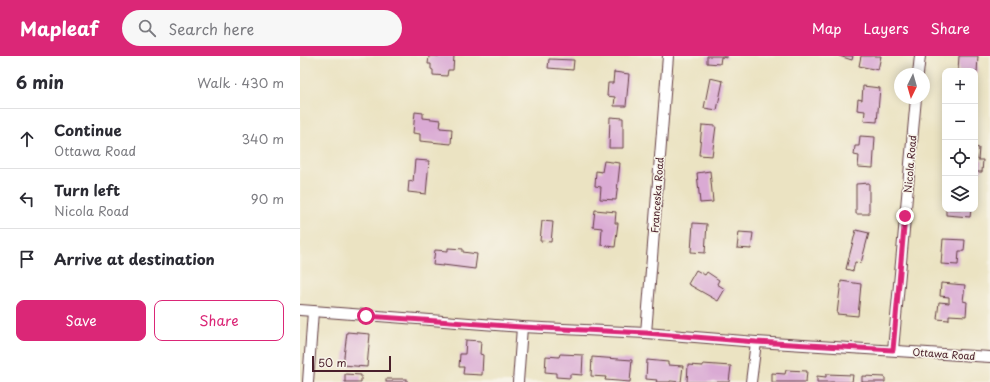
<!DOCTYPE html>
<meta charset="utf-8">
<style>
:root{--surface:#fff;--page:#f7f7f7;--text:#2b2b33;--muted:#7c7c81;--line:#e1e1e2;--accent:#db2777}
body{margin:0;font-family:"Playpen Sans",sans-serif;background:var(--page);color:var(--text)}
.controls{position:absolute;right:12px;top:12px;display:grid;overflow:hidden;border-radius:8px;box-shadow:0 2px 10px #0003}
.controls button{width:36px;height:36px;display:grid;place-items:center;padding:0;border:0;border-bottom:1px solid var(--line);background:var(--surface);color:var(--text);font:20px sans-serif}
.compass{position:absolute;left:594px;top:12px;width:36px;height:36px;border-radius:50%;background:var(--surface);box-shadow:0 2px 10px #0003;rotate:185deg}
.scale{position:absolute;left:12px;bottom:10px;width:79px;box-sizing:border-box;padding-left:4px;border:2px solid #4a1f2b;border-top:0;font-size:11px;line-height:14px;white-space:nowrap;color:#4a1f2b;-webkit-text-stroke:3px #f7f3e8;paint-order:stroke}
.stop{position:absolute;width:12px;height:12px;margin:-9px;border:3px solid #db2777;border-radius:50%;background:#fff}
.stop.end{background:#db2777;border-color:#fff;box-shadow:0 1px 4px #0008}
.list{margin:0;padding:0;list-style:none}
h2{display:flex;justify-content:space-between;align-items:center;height:52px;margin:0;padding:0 16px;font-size:17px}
h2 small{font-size:13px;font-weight:400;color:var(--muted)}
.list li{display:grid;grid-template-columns:26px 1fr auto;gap:12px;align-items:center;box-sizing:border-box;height:60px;padding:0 16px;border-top:1px solid var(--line)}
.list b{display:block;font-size:15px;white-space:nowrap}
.list p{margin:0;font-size:13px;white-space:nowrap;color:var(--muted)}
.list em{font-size:13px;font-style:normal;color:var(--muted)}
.actions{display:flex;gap:8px;padding:12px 16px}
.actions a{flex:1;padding:9px 0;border:1px solid var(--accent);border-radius:8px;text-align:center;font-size:14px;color:var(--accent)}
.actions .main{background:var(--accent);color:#fff}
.icon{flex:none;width:22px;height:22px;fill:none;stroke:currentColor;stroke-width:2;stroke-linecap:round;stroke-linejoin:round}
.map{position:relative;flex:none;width:690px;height:326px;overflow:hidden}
header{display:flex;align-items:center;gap:24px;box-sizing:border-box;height:56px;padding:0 20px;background:var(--accent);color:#fff}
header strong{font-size:19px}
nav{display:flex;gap:22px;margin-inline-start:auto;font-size:14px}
.search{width:280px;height:36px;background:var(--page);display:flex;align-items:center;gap:10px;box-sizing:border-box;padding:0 14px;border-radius:22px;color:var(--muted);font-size:15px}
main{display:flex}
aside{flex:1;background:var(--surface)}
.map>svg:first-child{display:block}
.building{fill:#daaad4}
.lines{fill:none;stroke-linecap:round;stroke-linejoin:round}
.street-casing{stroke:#623c42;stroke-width:12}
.street{stroke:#fff;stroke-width:10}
.route{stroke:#db2777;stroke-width:5}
.labels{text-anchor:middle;stroke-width:3;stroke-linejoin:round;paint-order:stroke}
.street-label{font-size:10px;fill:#4a1f2b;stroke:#f7f3e8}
</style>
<header>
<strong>Mapleaf</strong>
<div class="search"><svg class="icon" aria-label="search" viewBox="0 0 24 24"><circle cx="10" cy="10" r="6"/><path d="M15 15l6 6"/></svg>Search here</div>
<nav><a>Map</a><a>Layers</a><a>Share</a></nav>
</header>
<main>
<aside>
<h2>6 min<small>Walk · 430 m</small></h2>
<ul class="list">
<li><svg class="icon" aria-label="ahead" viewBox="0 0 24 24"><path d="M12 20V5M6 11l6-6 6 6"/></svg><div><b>Continue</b><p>Ottawa Road</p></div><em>340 m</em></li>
<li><svg class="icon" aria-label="left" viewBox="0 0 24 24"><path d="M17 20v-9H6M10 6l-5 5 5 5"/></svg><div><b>Turn left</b><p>Nicola Road</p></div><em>90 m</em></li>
<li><svg class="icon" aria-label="arrive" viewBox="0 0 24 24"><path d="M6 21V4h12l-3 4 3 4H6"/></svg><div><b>Arrive at destination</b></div></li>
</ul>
<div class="actions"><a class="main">Save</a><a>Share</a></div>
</aside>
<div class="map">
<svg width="690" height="326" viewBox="0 0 690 326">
<rect width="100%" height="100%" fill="#f7f3e8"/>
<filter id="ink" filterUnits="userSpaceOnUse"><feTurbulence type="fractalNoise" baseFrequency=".025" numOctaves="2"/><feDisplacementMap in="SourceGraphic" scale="8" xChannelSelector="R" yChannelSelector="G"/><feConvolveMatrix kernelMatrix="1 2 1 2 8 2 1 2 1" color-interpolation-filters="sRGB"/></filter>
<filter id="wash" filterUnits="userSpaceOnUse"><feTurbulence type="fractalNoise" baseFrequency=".012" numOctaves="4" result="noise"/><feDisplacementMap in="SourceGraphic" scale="16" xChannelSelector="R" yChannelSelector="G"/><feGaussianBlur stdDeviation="0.9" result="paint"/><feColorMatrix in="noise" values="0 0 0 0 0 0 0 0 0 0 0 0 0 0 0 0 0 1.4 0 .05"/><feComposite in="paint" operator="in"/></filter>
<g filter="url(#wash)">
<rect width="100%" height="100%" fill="#ebe3c2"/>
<g id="blocks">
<g class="building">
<path d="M129 0H154L153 14H148L147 20 133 19V14L131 13V8H128Z"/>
<path d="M407 0H427V2L421 1 420 8 407 7Z"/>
<path d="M539 0H553L552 4Z"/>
<path d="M561 0H581L578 14 559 10Z"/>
<path d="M659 0H678L677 17 675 16V15H658Z"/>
<path d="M249 3 274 4 273 14 248 12Z"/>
<path d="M314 16 329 18 326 50H314L315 41 307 40 308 27H313Z"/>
<path d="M410 22 423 25 417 54 404 52Z"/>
<path d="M563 30 580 32 577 66 564 65 565 55 557 54 558 43 562 44Z"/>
<path d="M115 56 123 57V62L141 64 140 72 152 73 151 88 120 85V78L113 77Z"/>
<path d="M310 61 323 62V92H309Z"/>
<path d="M402 69 416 70 412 100 399 99Z"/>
<path d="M560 80 575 81 573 112 558 111 559 100 554 99 555 90H559Z"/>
<path d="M675 91 679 92 678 104H683L682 116H675Z"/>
<path d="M115 104 129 105 126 138 108 136 109 125 113 126Z"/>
<path d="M304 105 320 107 316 144 300 143 301 131 295 130 296 115 302 116Z"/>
<path d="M410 115 413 146 400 147 397 117Z"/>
<path d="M569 127V158H556V128Z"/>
<path d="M646 153H671L670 161 646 159Z"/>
<path d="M295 154 316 156 315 167H318L315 191 301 189 302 172 293 171Z"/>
<path d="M242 165 253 166 251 186 240 185Z"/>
<path d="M393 167 407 168 405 197 391 196Z"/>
<path d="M556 174 569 177 561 207 555 206 553 215 546 213Z"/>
<path d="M439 176 453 177 451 193 437 192Z"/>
<path d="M643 183 665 184 664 195H659L658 209 641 208Z"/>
<path d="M148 192 163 193V196L177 198 175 213 143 209V210L133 209 135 194 148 195Z"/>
<path d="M396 214 405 219 407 216 419 224 417 228 425 233 418 245 388 228Z"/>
<path d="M541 225 561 228 558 260 537 258Z"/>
<path d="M641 227 665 229 663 245 667 246 666 260 649 259V264L637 263 639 246 649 247V241L640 240Z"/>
<path d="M47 276 70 278 67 311 43 309Z"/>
<path d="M166 284 181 285 180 298 183 299 182 319 163 318 164 311H159L160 298H165Z"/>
<path d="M260 298 283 299 282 319 270 318V322L256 321V317L245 316 246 300 259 301Z"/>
<path d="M292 301 332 304 330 326 305 324 306 321 291 320Z"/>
<path d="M347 304 368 306V309L383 310 381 326 370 325V326H356L357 324 346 323Z"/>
<path d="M403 308 431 310 429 326H387L388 309 403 310Z"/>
<path d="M486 314 507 315 506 326H472V317L485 318Z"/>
<path d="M45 318 61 319V326H45Z"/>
<path d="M526 318 553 319 552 326H517V320L526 321Z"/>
<path d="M562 320 585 321V326H562Z"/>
<rect x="86" y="323" width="21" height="3"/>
</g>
</g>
</g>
<g filter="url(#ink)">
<use href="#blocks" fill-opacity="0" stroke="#623c42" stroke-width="1"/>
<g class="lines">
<g class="street-casing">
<g id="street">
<path d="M618 18 620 0"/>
<path d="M0 254 222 271 346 277 456 286 690 301"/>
<path d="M346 277 368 0"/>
<path d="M593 294 616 42"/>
<path d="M8 326 13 255"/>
<path d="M218 326 222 271"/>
<path d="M451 326 456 286"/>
</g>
</g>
<use href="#street" class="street"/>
</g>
</g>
<g class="lines" filter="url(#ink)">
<path class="route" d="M66 260 222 271 346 277 456 286 593 294 605 160"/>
</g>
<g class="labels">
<g class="street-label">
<text transform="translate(610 108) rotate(-85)" y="4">Nicola Road</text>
<text transform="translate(357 139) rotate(-86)" y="4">Franceska Road</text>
<text transform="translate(644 298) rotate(4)" y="4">Ottawa Road</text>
</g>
</g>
</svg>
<div class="controls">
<button>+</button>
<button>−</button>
<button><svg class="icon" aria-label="locate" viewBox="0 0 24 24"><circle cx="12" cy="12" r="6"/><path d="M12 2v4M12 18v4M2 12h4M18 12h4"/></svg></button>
<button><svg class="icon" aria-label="layers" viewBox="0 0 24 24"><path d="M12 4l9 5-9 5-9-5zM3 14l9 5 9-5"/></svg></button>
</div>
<svg class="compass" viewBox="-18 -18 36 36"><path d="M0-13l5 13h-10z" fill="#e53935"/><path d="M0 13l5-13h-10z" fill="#7c7c81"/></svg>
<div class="scale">50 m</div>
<div class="stop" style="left:66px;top:260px"></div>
<div class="stop end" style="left:605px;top:160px"></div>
</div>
</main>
